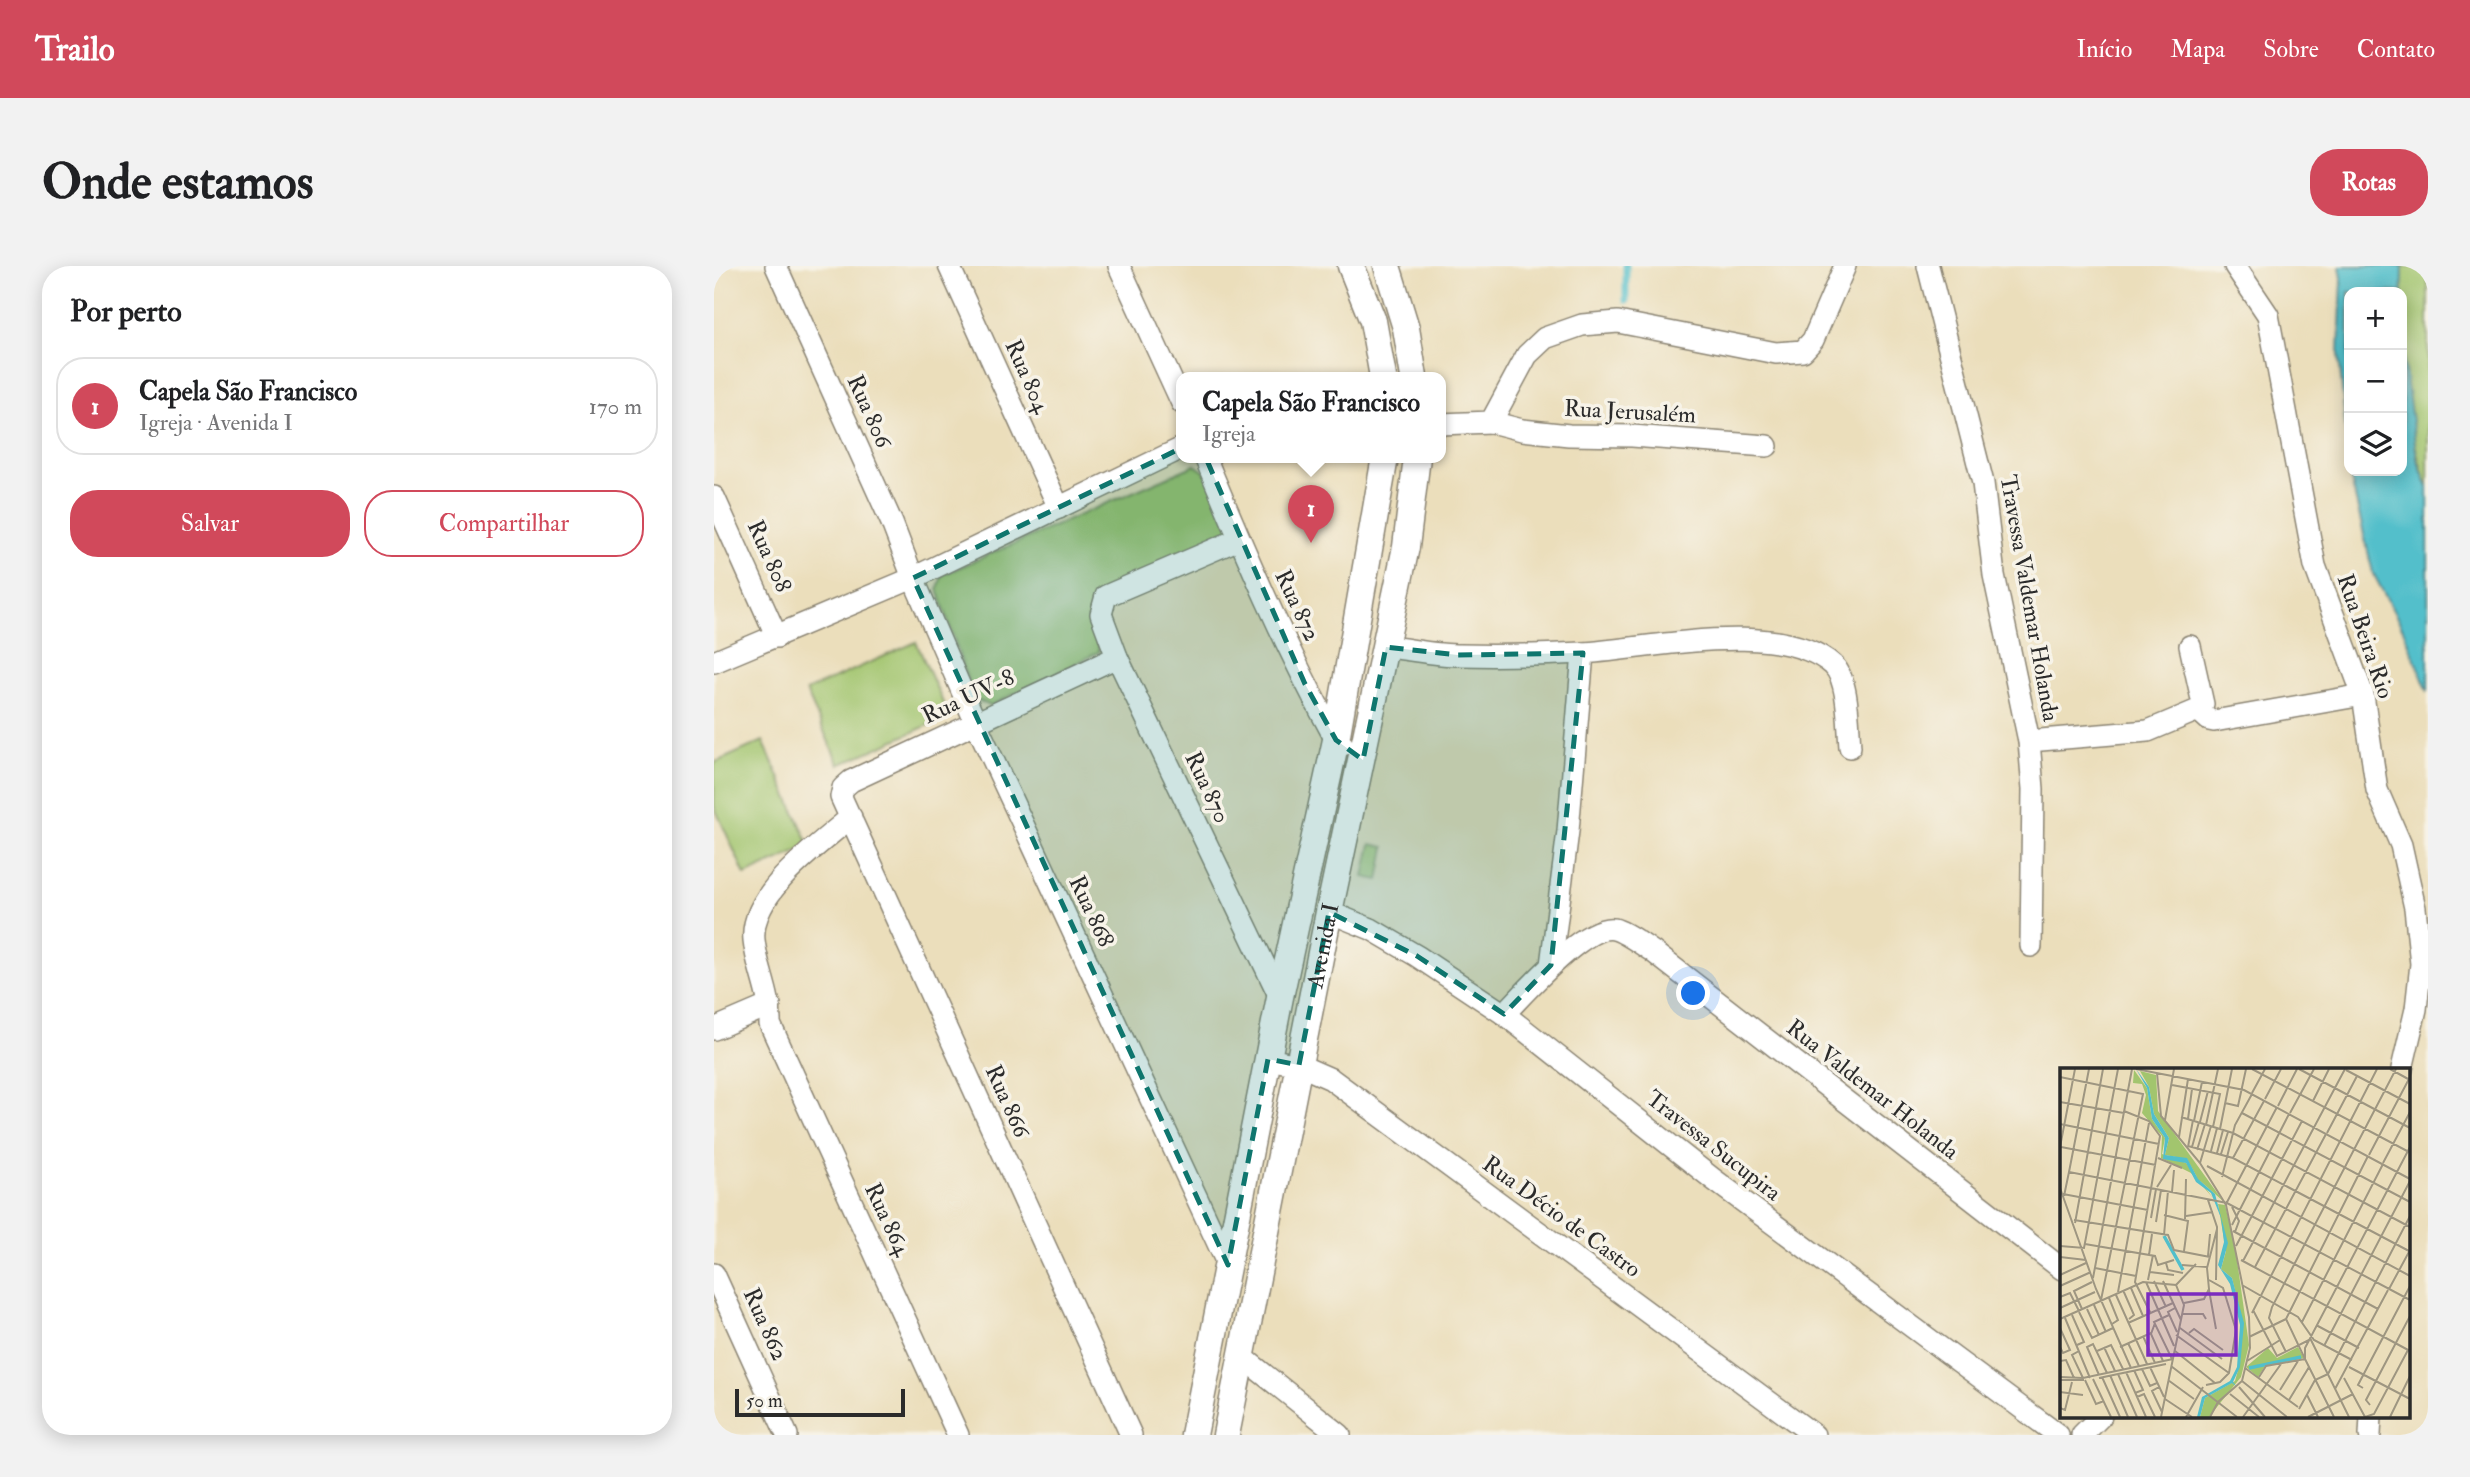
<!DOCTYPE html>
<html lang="pt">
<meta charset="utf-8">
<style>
:root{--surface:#fff;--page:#f2f2f2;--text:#202124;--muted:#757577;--line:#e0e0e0;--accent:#d1495b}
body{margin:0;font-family:"IM FELL Double Pica",serif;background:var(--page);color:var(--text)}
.controls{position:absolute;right:21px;top:21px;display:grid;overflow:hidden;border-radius:14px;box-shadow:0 4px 18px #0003}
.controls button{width:63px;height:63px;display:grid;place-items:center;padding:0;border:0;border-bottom:2px solid var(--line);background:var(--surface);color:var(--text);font:35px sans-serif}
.scale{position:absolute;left:21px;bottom:18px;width:170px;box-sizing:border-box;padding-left:7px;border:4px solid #2b2b2b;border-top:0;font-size:19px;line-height:24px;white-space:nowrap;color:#2b2b2b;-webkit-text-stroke:5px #f7f3e8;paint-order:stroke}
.you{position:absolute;left:980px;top:728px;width:24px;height:24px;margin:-18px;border:5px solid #fff;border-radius:50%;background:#1a73e8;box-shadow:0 0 0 10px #1a73e833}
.badge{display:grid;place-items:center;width:46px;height:46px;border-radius:50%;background:var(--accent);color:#fff;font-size:23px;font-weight:700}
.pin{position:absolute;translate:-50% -58px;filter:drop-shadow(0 2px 4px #0008)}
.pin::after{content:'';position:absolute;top:37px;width:24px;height:21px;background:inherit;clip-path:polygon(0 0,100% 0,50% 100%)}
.popup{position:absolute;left:462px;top:106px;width:270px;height:91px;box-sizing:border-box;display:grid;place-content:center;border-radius:14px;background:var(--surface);filter:drop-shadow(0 2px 5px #0005);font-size:23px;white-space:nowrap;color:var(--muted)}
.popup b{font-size:26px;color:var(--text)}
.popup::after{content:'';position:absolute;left:50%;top:100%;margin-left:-14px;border:14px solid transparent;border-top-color:var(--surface)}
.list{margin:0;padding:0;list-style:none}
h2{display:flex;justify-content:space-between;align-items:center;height:91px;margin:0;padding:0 28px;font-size:30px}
h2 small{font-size:23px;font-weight:400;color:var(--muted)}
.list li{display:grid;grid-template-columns:46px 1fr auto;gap:21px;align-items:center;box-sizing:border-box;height:98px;margin:0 14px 14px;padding:0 14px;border:2px solid var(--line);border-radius:28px}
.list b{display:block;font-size:26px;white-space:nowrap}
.list p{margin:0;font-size:23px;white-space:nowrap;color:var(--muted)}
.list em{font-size:23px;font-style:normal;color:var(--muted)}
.actions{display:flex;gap:14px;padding:21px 28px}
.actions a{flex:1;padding:16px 0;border:2px solid var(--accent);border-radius:28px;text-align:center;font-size:24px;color:var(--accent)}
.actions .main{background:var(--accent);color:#fff}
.icon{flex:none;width:38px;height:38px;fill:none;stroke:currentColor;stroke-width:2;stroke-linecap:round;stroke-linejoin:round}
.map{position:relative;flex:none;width:1714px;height:1169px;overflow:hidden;border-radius:28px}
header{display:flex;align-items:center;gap:42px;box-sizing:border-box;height:98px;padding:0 35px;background:var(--accent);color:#fff}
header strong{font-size:33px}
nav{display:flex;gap:38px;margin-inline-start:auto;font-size:24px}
.intro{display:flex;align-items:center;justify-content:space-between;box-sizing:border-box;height:168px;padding:0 42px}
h1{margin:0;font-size:49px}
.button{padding:18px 32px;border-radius:28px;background:var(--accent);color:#fff;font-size:24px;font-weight:700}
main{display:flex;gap:42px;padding:0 42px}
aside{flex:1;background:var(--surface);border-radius:28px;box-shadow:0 4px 18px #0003}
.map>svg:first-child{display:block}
.green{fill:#a2c56e;stroke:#66784c;stroke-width:2}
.water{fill:#52bfcb;stroke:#3e757b;stroke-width:2}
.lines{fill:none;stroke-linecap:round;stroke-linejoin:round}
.stream{stroke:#52bfcb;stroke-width:7}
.minor-casing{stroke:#8b8473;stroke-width:24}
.tertiary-casing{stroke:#8b8473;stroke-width:29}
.minor{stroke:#fff;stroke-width:21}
.tertiary{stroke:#fff;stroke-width:26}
.marked{fill:#0f766e;fill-opacity:0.2;stroke:#0f766e;stroke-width:5;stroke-dasharray:14 9;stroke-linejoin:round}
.labels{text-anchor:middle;stroke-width:7;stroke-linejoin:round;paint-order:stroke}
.street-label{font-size:23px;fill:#2b2b2b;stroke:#f7f3e8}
.inset-river{fill:none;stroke:#52bfcb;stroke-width:3.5}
.inset-road{fill:none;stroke:#9e9681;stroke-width:2}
.view{fill:#7b2cbf;fill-opacity:0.15;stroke:#7b2cbf;stroke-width:3.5}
.inset-edge{fill:none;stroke:#2b2b2b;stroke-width:3.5}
</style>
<header>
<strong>Trailo</strong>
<nav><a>Início</a><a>Mapa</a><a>Sobre</a><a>Contato</a></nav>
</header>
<div class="intro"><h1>Onde estamos</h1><a class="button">Rotas</a></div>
<main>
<aside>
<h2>Por perto<small></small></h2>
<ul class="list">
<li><span class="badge">1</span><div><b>Capela São Francisco</b><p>Igreja · Avenida I</p></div><em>170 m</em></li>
</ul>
<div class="actions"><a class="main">Salvar</a><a>Compartilhar</a></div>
</aside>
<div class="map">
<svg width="1714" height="1169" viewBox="0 0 1714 1169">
<rect width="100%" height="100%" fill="#f7f3e8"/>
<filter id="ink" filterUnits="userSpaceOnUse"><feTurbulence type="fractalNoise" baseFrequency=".0143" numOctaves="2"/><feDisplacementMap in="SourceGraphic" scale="14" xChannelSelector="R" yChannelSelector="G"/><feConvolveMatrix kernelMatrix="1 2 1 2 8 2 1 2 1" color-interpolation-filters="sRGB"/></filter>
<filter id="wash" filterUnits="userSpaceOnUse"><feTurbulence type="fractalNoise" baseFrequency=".00686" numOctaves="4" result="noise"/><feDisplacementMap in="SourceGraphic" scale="28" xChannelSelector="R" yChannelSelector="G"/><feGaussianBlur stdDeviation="1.57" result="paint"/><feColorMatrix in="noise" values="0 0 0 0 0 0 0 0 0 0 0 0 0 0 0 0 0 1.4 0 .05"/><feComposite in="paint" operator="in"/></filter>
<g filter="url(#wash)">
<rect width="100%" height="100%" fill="#ebdebb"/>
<g class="green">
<path d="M1689 0H1714V222C1688 153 1687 73 1689 0Z"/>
<path d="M481 199 494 208 518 259 511 274 380 344 385 386 276 440 259 432 224 323 228 309Z"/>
<path d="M202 376 235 450 125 499 92 425Z"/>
<path d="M49 475 96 580 31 609 0 540V497Z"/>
<path d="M657 578 671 581 665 614 650 611Z"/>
</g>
<g class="water">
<path d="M1626 0H1689L1688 47V26H1635V203L1625 89 1628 12Z"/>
<path d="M1688 82 1703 193 1714 222V426L1689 363 1659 307 1635 205H1688Z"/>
</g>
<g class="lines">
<path class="stream" d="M912 0V34"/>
</g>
</g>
<g filter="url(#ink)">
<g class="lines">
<g class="minor-casing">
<g id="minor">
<path d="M62 0 178 257 199 312 261 455 514 999"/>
<path d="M235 0 345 242"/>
<path d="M405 0 468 137"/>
<path d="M1214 0 1269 217 1280 309 1315 475 1319 523 1317 680"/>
<path d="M1521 0 1554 49 1601 300 1649 429 1663 524 1687 579 1701 642 1707 698 1702 743 1688 803"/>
<path d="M777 156 808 164 855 169 918 170 1053 180"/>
<path d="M726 158 777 156 813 89 831 72 868 59 904 56 1062 87 1089 85 1099 74 1131 0"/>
<path d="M491 191C531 287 572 383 622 474L629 479"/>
<path d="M0 231 63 371"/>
<path d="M525 273 392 330 387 348 403 391 566 731"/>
<path d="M672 381C696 383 721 389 746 389 786 390 828 389 869 387 935 383 1066 352 1119 399 1135 414 1134 459 1136 481"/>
<path d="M403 391 137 515 129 522 127 531 417 1169"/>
<path d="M0 396 199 312 468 182"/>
<path d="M1484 444 1495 454 1500 455 1649 429"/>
<path d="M1315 475 1434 465 1484 444 1489 438 1476 380"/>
<path d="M137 551C105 579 35 627 40 674 43 704 57 727 56 758L244 1169"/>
<path d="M615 646 657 663 703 690 790 748 999 913 1344 1169"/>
<path d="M837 699 854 565 869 387"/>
<path d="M790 748C811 727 871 657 900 663 912 666 927 678 938 685L1348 1003"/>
<path d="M0 763 56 739"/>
<path d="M554 793 585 799 617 813 1100 1169"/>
<path d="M0 1008 73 1169"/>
<path d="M527 1090 626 1169"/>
<path d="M1368 1169 1387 1150"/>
<path d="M1656 1169 1657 1150"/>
</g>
</g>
<g class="tertiary-casing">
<g id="tertiary">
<path d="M637 0 659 55 669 111"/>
<path d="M673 0 692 62 700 111"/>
<path d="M480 1169 566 731 622 474 671 191"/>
<path id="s1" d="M512 1169 615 646 692 281 703 191"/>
</g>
</g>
<use href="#minor" class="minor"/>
<use href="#tertiary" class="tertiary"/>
</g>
</g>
<path class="marked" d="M484 174 591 418 622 474 649 494 672 381 744 389 869 387 837 699 790 748 703 690 615 646 585 799 554 793 514 999 199 312Z"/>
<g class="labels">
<g class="street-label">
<text transform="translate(314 110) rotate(66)" y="8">Rua 804</text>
<text transform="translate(156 145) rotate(66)" y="8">Rua 806</text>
<text transform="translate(916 145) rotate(3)" y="8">Rua Jerusalém</text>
<text transform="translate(56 290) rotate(66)" y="8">Rua 808</text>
<text transform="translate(1316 332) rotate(80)" y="8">Travessa Valdemar Holanda</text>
<text transform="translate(584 339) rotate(65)" y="8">Rua 872</text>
<text transform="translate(1652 370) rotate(71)" y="8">Rua Beira Rio</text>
<text transform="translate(254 430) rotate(-25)" y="8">Rua UV-8</text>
<text transform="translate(494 521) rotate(65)" y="8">Rua 870</text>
<text transform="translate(378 645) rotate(65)" y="8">Rua 868</text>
<text dy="8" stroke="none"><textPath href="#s1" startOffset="499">Avenida I</textPath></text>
<text transform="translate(1159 823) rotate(38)" y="8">Rua Valdemar Holanda</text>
<text transform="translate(294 835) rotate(66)" y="8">Rua 866</text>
<text transform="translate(1000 879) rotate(38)" y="8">Travessa Sucupira</text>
<text transform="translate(848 950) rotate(36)" y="8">Rua Décio de Castro</text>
<text transform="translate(174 953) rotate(65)" y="8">Rua 864</text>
<text transform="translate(52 1058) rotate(66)" y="8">Rua 862</text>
</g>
</g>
<g transform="translate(1346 802)">
<rect width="350" height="350" fill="#ebdebb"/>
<path d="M74 2 87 20 92 51 105 70 102 86 126 95 153 130 131 105 101 90 102 68 82 45 86 27 82 16 73 15ZM80 3 96 7 98 43 163 133 138 111 127 91 105 87 109 70 94 46 89 19ZM158 136 165 137 175 178 189 277 181 309 149 349H140L145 330 175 313 180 295 182 251 172 210 161 201 166 183ZM238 279 244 290 205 298 198 309 186 299 208 280 217 290Z" fill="#a2c56e"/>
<path d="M76 1 89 19 94 46 109 70 105 87 127 90 138 111 155 126 168 175 161 201 172 210 184 255 180 299 173 314 177 319 172 315 145 330 140 349H137L142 329 170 313 177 299 180 257 170 216 158 197 164 174 161 150 151 125 136 114 126 95 103 91 105 70 92 51 87 20Z" fill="#52bfcb"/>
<path class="inset-river" d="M104 168 123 202M189 300 241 289"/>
<path class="inset-road" d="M29 1 9 104 167 135 350 232M76 1 184 22 350 111M192 1 349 84M239 1 350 60M330 1 350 12M286 2 350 36M97 5 101 48 140 95 166 137 189 249 190 280 182 313 158 334 150 349M0 9 83 26 41 232M112 17 160 26 153 59M192 25 205 1M205 31 221 1M253 33 269 1M0 34 64 45M165 35 178 38 186 1M218 38 237 1M64 43 89 53 100 68 75 214 91 246M182 45 350 134M230 45 254 1M121 49 173 65 350 159M128 51 132 21M105 52 114 1M134 53 142 14M140 54 148 23M0 56 99 76M146 57 158 1M160 61 172 1M267 65 297 8M119 69 128 11M128 78 173 90 349 183M0 79 15 1M1 79 96 97M128 79 133 52M132 79 139 54M137 82 145 56M151 83 157 60M157 85 163 62M161 86 168 64M309 87 350 9M98 90 122 100M173 90 204 33M140 95 151 58M323 95 350 44M147 98 350 208M162 109 175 57 192 26M97 119 111 97M0 120 36 221 71 300M112 124 114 102M3 126 88 142M4 128 9 104M148 132 157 159 156 212M166 136 217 39M172 139 179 153 175 164M104 147 128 153 124 183M126 148 153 144M91 150 96 121M125 151 126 111M14 152 108 167 114 182 150 189M96 154 101 122M15 155 43 1M172 157 229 46M173 163 318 241M104 167 108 123M25 176 95 188 98 197 114 192M0 178 24 180 58 1M176 178 242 53M89 187 92 166M148 188 150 166M0 189 26 192M181 192 350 283M183 193 285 1M106 195 108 202 123 205M122 197 147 199M195 199 266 66M35 200 76 208M90 204 114 207M0 207 26 195M33 210 72 1M88 212 93 187M94 213 106 239M103 213 121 252M86 214 114 278M116 217 136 196M182 217 238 249 254 272 292 292M0 218 31 204M71 220 83 248M329 221 350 182M63 222 74 247 69 251M149 222 156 261M58 224 89 55M56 227 87 296M0 229 10 225 19 243M49 230 58 252 52 256M124 235 144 231 149 221 147 200 157 161M34 237 46 264M0 240 35 224M115 240 108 244 117 264M22 241 14 223 32 214M27 241 39 267M193 242 217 288 249 272M19 244 32 270 53 260M192 245 317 1M122 246H143L146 251M12 247 24 274 17 277M109 247 94 254 112 291M5 250 30 310M0 251 83 214 116 217 124 237 101 349M226 251 308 88M242 254 323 96M68 255 113 235M95 255 91 266 103 293M256 257 299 280M0 260 10 282 3 285 0 279M120 260 162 291M129 265 134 261 163 282M116 267 169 305M83 268 95 295M189 269 226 251M250 270 289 349M68 275 79 298M264 278 350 113M44 279 55 303M60 279 91 265M19 283 12 287 23 310M37 283 51 277 63 301M115 283 155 315M226 284 209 250 212 239 336 1M0 293 6 292 14 310M187 293 220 272M111 298 177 349M90 299 104 329M289 299 350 331M185 300 238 339M82 301 90 318 97 315M74 302 83 322 75 325M66 304 86 349M58 306 77 349M268 306 350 148M39 307 27 279 33 276 47 305M50 307 68 349M0 309 23 310 113 291M42 309 60 349M199 309 206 298 245 291 226 251M39 310 106 296M284 310 305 349M33 311 51 349M0 312H24M25 312 36 336 44 333M108 312 134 331M182 313 227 349M146 317 160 314 169 305 176 262 163 220 149 212M99 319 92 323 102 344M179 319 205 349M303 320 298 317 350 218M275 321 328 222M220 322 238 293M0 324 23 327M170 326 199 349M247 327 258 349M77 329 84 326 95 349M105 331 132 349M229 332 249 299M310 337 306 332 350 248M0 340 5 342 12 314M239 341 255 312 268 306M126 349 143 319M183 349 221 296M248 349 293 326M274 349 245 291V280L350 79M305 349 314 346 348 282M330 349 350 308"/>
<path class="view" d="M88 226H176V287H88Z"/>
<rect width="350" height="350" class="inset-edge"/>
</g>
</svg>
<div class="controls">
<button>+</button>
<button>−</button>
<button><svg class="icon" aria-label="layers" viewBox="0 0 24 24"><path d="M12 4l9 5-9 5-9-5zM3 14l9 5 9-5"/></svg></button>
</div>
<div class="scale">50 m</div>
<div class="you"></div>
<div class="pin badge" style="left:597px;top:277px">1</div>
<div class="popup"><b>Capela São Francisco</b>Igreja</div>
</div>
</main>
